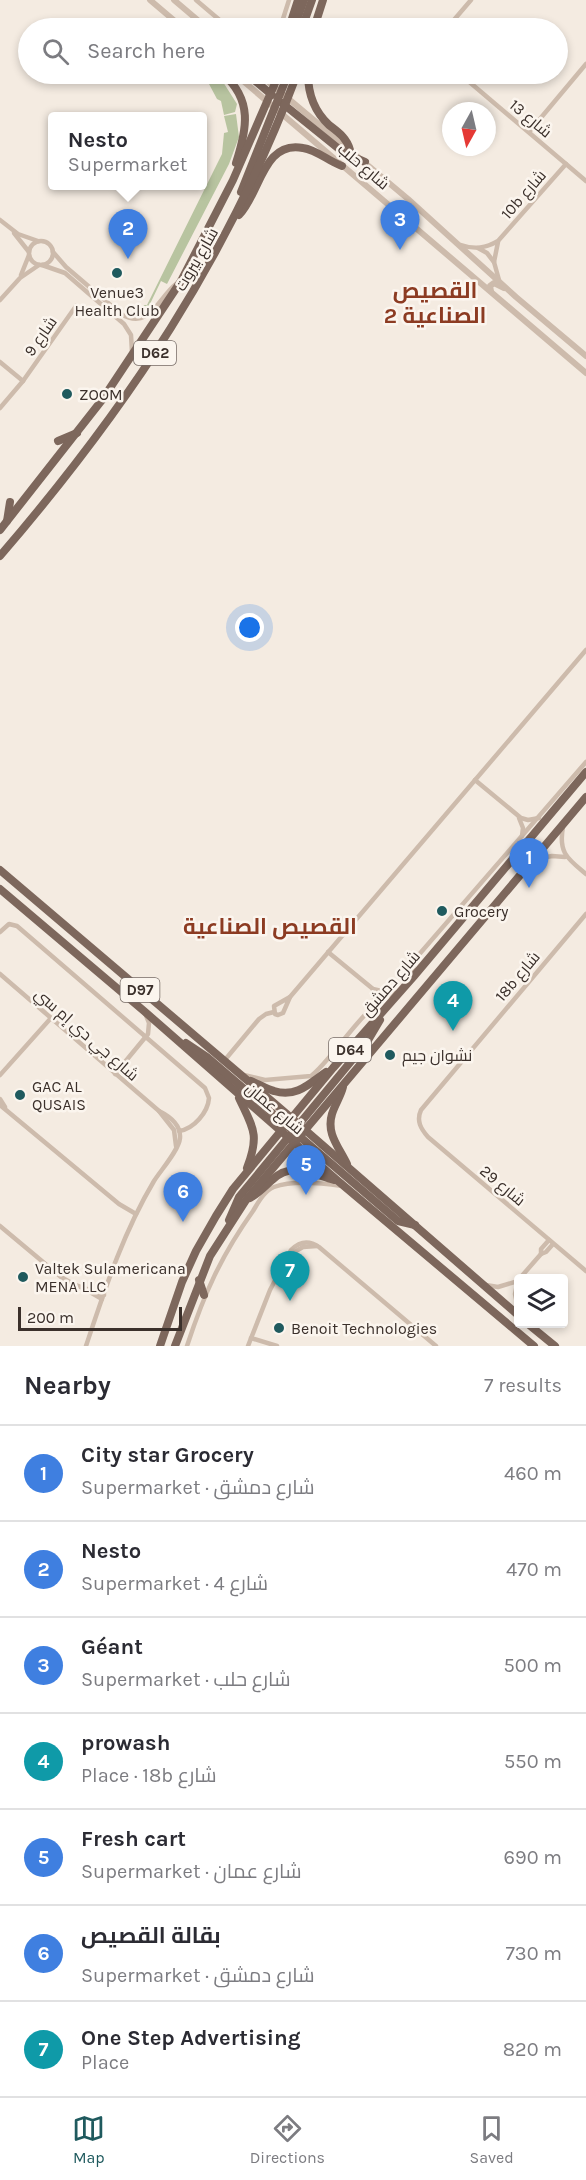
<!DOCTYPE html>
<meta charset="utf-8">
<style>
:root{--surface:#fff;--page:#f2f2f3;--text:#2b2b33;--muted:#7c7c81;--line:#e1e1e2;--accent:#1f5a5e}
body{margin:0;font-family:Karla,Cairo,sans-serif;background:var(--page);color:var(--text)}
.controls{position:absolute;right:18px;bottom:18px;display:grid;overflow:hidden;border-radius:6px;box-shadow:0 3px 9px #0003}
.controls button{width:54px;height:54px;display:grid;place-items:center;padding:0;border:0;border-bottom:2px solid var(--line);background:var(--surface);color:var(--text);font:30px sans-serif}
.compass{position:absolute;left:442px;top:102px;width:54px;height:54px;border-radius:50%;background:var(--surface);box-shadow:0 3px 9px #0003;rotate:188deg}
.scale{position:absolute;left:18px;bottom:15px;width:164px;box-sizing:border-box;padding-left:6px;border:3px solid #3b302b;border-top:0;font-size:16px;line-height:21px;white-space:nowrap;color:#3b302b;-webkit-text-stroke:4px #fbf5ee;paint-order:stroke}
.you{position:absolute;left:250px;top:628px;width:21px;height:21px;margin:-15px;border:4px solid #fff;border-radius:50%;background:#1a73e8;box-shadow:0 0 0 9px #1a73e833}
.badge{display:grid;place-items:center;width:39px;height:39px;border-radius:50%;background:var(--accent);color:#fff;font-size:20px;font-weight:700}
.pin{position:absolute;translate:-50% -50px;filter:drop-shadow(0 2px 3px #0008)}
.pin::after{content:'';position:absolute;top:32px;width:21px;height:18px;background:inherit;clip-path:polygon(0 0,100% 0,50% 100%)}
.popup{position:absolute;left:48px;top:112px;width:159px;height:78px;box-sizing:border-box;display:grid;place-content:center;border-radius:6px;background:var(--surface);filter:drop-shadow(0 2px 4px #0005);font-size:20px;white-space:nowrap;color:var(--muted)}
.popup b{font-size:22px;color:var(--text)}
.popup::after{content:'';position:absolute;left:50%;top:100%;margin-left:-12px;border:12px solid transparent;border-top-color:var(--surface)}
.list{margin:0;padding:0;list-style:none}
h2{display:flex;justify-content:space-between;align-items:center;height:78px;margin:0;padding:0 24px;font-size:26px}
h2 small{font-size:20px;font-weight:400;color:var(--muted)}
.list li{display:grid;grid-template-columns:39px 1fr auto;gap:18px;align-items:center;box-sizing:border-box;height:96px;padding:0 24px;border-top:2px solid var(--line)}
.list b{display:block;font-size:22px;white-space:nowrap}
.list p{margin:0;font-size:20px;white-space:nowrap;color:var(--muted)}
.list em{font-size:20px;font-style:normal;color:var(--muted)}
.icon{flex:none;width:33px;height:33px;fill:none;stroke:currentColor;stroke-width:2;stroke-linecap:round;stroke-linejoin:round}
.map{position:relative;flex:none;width:586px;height:1346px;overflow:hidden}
.search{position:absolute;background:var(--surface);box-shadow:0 3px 9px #0003;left:18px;right:18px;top:18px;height:66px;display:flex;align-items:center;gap:15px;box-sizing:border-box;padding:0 21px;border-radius:33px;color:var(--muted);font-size:22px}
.sheet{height:750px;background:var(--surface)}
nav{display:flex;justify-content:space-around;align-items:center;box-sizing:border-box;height:84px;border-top:2px solid var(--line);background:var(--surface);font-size:16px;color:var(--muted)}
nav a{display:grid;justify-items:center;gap:3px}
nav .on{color:var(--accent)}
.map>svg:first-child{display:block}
.green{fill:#b8c4a0}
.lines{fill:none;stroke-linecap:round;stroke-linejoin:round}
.minor{stroke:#cdbbac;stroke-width:4.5}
.tertiary{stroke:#cdbbac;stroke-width:6}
.primary{stroke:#7d675c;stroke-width:8}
.poi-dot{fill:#1f5a5e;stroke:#fbf5ee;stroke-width:2}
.labels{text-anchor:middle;stroke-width:5;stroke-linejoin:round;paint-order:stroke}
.shield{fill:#fbf5ee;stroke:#756b66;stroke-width:1.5}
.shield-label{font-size:15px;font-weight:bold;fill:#3b302b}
.street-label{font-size:16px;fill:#3b302b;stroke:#fbf5ee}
.poi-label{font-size:16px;fill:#3b302b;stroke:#fbf5ee;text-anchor:start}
.district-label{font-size:22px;font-weight:bold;fill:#8c3b22;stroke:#fbf5ee}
</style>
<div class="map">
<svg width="586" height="1346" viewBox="0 0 586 1346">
<rect width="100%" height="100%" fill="#f4ebe1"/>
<g class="green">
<path d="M196 74H218L237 104 235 112 224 115 221 101 217 99 209 84Z"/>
<path d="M236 114 239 137 229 164 167 284 161 281 149 306 144 308 138 314 144 305H147L222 154 224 133 228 132 224 116Z"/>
</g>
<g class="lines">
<g class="minor">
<path d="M196 0 229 28"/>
<path d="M277 28 282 22 289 0"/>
<path d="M447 28 471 0"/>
<path d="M460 74 586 181"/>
<path d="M529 132 586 64"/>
<path d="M0 220 18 234 38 241"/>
<path d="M14 233 29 252"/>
<circle cx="41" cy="253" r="12"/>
<path d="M498 242 494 262 499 280"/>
<path d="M461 245C475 250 486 248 498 241L566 164"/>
<path d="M478 248 487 253 494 262"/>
<path d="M53 252 66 267 121 314C150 331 158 298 176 284"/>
<path d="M42 265 65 273 124 324 131 335 132 352"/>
<path d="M21 275 29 255"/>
<path d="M0 300 20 278 39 265"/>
<path d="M0 362 23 381"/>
<path d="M0 408 23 381 76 306"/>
<path d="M475 780 521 818 528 820 539 818"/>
<path d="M519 818 523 828 522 836"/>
<path d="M563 827C558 853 568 859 586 874"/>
<path d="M536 859 552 856 565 857"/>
<path d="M586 914 421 1110C416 1121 421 1129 428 1137L586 1271"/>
<path d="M0 932 9 924 17 926 205 1088 209 1098C208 1112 194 1129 179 1131"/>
<path d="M328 952 373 989 390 993"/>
<path d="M0 974 159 1111 174 1130 176 1146"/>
<path d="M414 976 413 968 416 958 586 762"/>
<path d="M373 989 375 1005"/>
<path d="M290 997 586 650"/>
<path d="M290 997 283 1013 278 1015 275 1014 274 1006Z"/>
<path d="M224 1061 259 1019 266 1014 274 1012"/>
<path d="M115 1074 148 1034 149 1023 145 1013"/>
<path d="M0 1075 51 1018"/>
<path d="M244 1075 265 1080 311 1076C335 1058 370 994 400 992"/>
<path d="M0 1099 5 1107"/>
<path d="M0 1105 119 1204 136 1214"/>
<path d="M0 1226 61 1277 75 1285 104 1295"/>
<path d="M541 1254V1249L549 1240"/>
<path d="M289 1255 303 1247 317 1246"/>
<path d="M520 1278 541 1254 546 1252 553 1244"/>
<path d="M518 1280 515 1294 518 1308"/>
<path d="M486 1285 498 1287 518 1281"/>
<path d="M83 1288 102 1299"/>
<path d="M251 1338 277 1346"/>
<path d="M86 1346C105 1289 123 1233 154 1181 161 1170 179 1150 180 1138 181 1125 169 1116 159 1111"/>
<path d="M187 1346C204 1294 221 1256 253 1211 258 1203 264 1191 274 1187 293 1180 322 1183 342 1186"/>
<path d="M248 1346 270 1290 291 1250C300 1241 309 1240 319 1247L436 1346"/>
</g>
<g class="tertiary">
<path d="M150 0 183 28"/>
<path d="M174 0 207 28"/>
<path d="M235 74 586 373"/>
<path d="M259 74 408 199 516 297 586 356"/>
<path d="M491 291 490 286 494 283 504 288"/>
</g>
<g class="primary">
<path d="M289 28 298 0"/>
<path d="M294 28 304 0"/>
<path d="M302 28 312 0"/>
<path d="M314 28 323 0"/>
<path d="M223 74C253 100 247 129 236 163"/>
<path d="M247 74 272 95"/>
<path d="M308 74C308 93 314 111 329 125 338 132 347 138 350 150"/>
<path d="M282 103 344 153 365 162"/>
<path d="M241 192 288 74"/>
<path d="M239 215C260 194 263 140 303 148 317 150 328 161 342 166"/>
<path d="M58 441 77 433"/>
<path d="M7 521 10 502"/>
<path d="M0 530 102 400 181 281 233 180 279 74"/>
<path d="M0 556C128 407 228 258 297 74"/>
<path d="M0 870 281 1109 518 1315"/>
<path d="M0 889 144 1011 338 1181 534 1346"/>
<path d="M186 1043 207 1057 398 1221 415 1225"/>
<path d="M251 1081C259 1084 266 1089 274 1091 297 1098 310 1083 326 1072"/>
<path d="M343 1087C341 1096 335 1104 332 1114 326 1134 339 1147 347 1164"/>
<path d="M239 1098C253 1128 260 1134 247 1168"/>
<path d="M250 1198C259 1193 264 1187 272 1180 292 1161 312 1174 334 1180"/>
<path d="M229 1220 239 1197 367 1042 380 1020"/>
<path d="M199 1280 204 1295"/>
<path d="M528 1324 555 1346"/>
<path d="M160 1346 182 1282 196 1251 216 1216 233 1189 333 1068 414 976 586 772"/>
<path d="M175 1346 210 1256 246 1200 586 797"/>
</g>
</g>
<g class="poi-dot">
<circle cx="117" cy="273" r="6"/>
<circle cx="67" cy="394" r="6"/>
<circle cx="442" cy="911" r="6"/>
<circle cx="390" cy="1055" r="6"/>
<circle cx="20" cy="1095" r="6"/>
<circle cx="23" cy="1277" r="6"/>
<circle cx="279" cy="1328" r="6"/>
</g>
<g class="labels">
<g class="shield">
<rect x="134" y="341" width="42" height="24" rx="4.5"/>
<rect x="120.5" y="978" width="39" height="24" rx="4.5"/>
<rect x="329" y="1038" width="42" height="24" rx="4.5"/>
</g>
<g class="shield-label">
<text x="155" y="358">D62</text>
<text x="140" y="995">D97</text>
<text x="350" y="1055">D64</text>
</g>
<g class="street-label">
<text transform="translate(531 118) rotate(40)" y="6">شارع 13</text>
<text transform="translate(364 166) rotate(40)" y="6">شارع حلب</text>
<text transform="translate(523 194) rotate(-49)" y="6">10b شارع</text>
<text transform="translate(196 259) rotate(-60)" y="6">شارع بيروت</text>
<text transform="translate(40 336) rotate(-55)" y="6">شارع 9</text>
<text transform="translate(517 976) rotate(-50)" y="6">18b شارع</text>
<text transform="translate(390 983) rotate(-49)" y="6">شارع دمشق</text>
<text transform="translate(87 1034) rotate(41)" y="6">شارع جي دي إم سي</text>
<text transform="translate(275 1108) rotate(40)" y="6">شارع عمان</text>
<text transform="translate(503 1185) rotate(40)" y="6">شارع 29</text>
</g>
<g class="poi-label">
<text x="117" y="298" text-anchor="middle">Venue3<tspan x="117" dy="18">Health Club</tspan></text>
<text x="79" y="400">ZOOM</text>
<text x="454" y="917">Grocery</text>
<text x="402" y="1061">نشوان جيم</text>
<text x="32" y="1092">GAC AL<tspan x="32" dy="18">QUSAIS</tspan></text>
<text x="35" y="1274">Valtek Sulamericana<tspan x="35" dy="18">MENA LLC</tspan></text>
<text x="291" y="1334">Benoit Technologies</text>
</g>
<g class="district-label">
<text x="435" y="298">القصيص<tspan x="435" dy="25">الصناعية 2</tspan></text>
<text x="270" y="934">القصيص الصناعية</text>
</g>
</g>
</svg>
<div class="controls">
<button><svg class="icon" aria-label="layers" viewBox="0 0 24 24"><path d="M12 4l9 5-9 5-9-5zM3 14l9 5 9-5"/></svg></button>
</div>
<svg class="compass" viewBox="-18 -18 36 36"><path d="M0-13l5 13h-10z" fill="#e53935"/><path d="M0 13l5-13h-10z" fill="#7c7c81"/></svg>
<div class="scale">200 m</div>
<div class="you"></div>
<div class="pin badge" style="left:529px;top:888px;background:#3f7fe0">1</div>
<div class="pin badge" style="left:128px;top:259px;background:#3f7fe0">2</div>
<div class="popup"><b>Nesto</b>Supermarket</div>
<div class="pin badge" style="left:400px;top:250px;background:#3f7fe0">3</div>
<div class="pin badge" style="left:453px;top:1031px;background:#0f9aa8">4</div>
<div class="pin badge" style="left:306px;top:1195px;background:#3f7fe0">5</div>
<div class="pin badge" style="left:183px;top:1222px;background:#3f7fe0">6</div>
<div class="pin badge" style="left:290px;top:1301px;background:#0f9aa8">7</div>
<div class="search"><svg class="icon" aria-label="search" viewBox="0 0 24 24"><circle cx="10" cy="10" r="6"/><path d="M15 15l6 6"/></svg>Search here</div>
</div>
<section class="sheet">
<h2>Nearby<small>7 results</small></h2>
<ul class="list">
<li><span class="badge" style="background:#3f7fe0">1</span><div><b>City star Grocery</b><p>Supermarket · شارع دمشق</p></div><em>460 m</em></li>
<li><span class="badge" style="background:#3f7fe0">2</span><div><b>Nesto</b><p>Supermarket · شارع 4</p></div><em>470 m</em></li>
<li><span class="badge" style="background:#3f7fe0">3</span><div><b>Géant</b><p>Supermarket · شارع حلب</p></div><em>500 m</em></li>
<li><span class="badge" style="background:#0f9aa8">4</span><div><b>prowash</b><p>Place · 18b شارع</p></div><em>550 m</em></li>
<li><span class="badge" style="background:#3f7fe0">5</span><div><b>Fresh cart</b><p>Supermarket · شارع عمان</p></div><em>690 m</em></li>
<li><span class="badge" style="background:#3f7fe0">6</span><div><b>بقالة القصيص</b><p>Supermarket · شارع دمشق</p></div><em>730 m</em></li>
<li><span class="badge" style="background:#0f9aa8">7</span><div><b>One Step Advertising</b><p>Place</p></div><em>820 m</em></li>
</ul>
</section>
<nav>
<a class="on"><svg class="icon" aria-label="map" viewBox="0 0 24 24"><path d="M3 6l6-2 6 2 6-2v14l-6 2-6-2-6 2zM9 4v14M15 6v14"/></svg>Map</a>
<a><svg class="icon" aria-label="directions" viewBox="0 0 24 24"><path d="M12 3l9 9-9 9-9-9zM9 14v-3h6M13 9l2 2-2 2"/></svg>Directions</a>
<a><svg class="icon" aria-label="saved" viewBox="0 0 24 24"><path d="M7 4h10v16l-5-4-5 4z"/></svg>Saved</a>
</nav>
